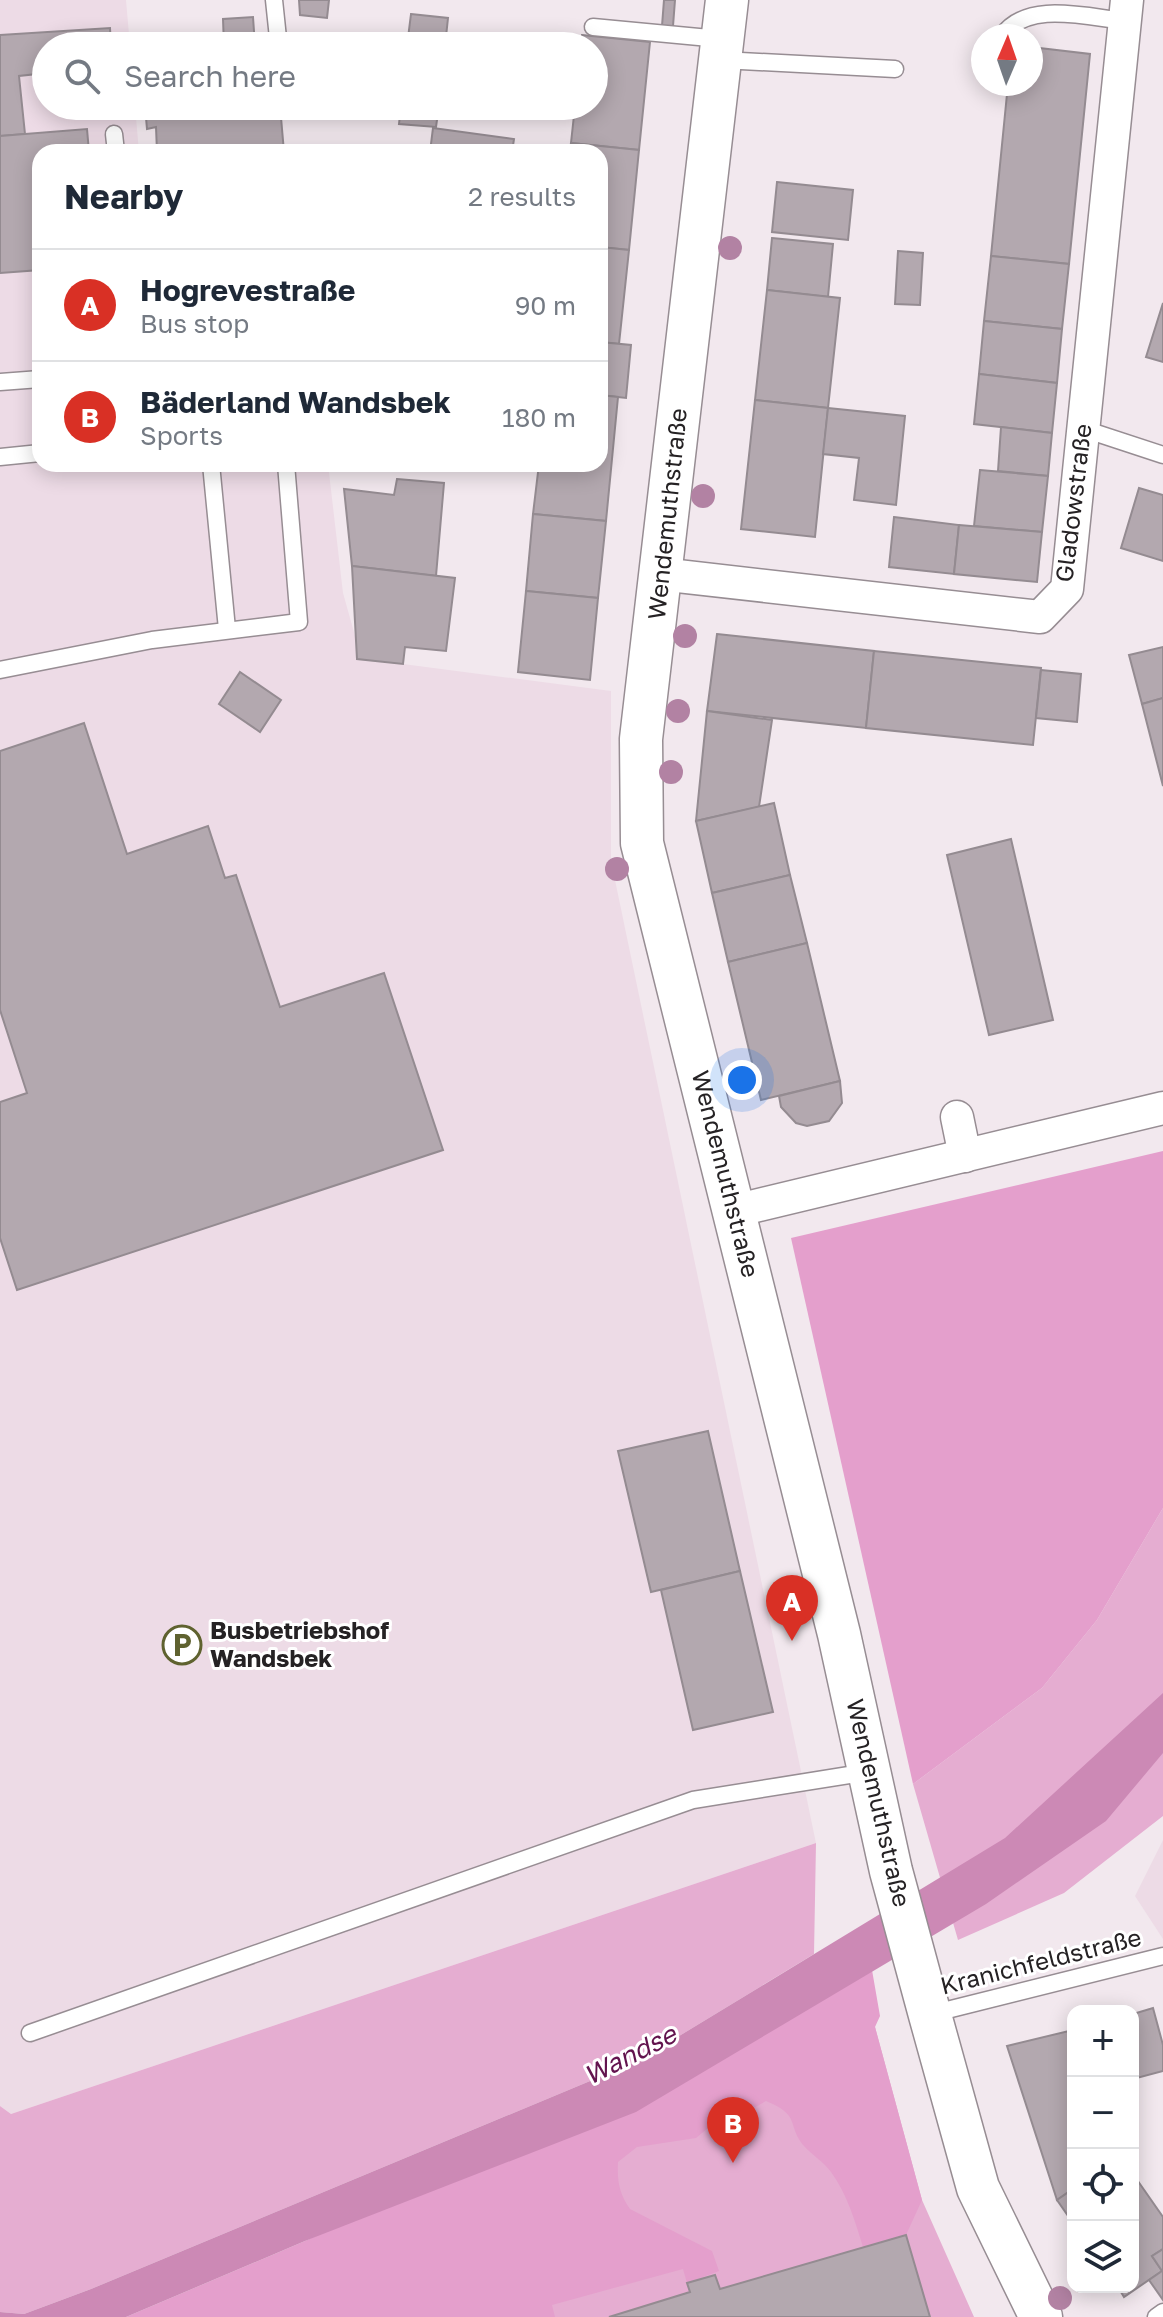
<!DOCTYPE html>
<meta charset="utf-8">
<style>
:root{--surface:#fff;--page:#f6f6f7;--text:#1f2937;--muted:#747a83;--line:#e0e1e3;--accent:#d93025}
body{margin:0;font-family:"Golos Text",sans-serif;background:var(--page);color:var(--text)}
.controls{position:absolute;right:24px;bottom:24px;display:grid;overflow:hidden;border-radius:16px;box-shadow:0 4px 20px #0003}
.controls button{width:72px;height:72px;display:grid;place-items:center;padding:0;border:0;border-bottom:2px solid var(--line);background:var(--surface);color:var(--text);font:40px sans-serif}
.compass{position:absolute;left:971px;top:24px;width:72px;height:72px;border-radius:50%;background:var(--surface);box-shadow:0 4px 20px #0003;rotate:2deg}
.you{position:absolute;left:742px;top:1080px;width:28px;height:28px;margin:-20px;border:6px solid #fff;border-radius:50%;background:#1a73e8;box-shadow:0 0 0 12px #1a73e833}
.badge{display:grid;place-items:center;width:52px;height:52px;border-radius:50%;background:var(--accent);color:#fff;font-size:26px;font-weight:700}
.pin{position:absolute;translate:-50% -66px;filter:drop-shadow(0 2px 4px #0008)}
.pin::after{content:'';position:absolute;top:42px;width:28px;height:24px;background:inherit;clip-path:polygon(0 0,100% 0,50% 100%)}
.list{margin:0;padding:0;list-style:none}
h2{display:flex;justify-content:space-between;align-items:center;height:104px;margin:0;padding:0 32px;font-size:34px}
h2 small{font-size:26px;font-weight:400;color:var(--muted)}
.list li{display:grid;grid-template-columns:52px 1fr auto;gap:24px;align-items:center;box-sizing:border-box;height:112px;padding:0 32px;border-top:2px solid var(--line)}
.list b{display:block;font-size:30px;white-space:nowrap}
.list p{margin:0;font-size:26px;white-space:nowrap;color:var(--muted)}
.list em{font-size:26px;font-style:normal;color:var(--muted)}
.icon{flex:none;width:44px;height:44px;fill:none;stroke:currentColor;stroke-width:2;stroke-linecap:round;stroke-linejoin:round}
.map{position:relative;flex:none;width:1163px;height:2317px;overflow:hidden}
.search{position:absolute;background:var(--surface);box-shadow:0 4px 20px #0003;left:32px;top:32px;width:576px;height:88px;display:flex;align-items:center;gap:20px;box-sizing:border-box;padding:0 28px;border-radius:44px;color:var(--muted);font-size:30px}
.panel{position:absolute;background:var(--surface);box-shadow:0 4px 20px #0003;left:32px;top:144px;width:576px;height:328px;border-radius:24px}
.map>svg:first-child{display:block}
.built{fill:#eddbe6}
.green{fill:#e5add1}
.forest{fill:#e49fcc}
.water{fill:#cc89b5}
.building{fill:#b3a8af;stroke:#948b91;stroke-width:2}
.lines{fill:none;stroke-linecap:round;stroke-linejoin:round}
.service-casing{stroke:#978d93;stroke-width:19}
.minor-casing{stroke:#978d93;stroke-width:35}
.tertiary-casing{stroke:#978d93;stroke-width:45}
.service{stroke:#fff;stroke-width:16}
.minor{stroke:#fff;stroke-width:32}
.tertiary{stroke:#fff;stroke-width:42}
.tree{fill:#b282a3}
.labels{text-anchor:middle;stroke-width:6;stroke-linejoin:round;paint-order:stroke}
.street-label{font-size:24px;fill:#252224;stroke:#fff}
.poi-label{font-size:24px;font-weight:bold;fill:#252224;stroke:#fff;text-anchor:start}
.water-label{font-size:26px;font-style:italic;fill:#62134e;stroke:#fff}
</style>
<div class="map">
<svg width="1163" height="2317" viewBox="0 0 1163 2317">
<rect width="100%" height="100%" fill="#f2e8ee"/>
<g class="built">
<path d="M0 0H126L130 46H46V106H135L139 152H40V464H328L343 593 357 643V658L611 691V861L816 1843 11 2114 0 2106Z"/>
<path d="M1163 1840V1939L1135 1896Z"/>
</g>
<g class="green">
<path d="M1163 1508V1816L1064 1893 958 1940 913 1784 1042 1688 1097 1620Z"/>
<path d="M816 1843 814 1954 638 2061 91 2289 24 2314 0 2312V2106L11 2114Z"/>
<path d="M875 2027 922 2200 974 2317H207Z"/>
</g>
<g class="forest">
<path d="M1163 1151V1508L1097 1620 1042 1688 913 1784 791 1238Z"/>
<path d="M872 1970 880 2016 875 2027 922 2200 906 2235 863 2247C855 2221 847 2194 831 2172 824 2162 812 2155 804 2146 786 2124 802 2116 766 2101L743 2114H725L696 2138 637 2147 618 2162C617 2180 619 2194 630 2209L712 2251 719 2271 687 2283 683 2269 552 2305 555 2317H126L305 2241 784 2021Z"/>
</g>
<path class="water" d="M1163 1693V1753L1106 1821 986 1904 636 2112 305 2241 126 2317H0V2312L24 2314 91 2289 638 2061 1005 1838Z"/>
<g class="building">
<path d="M299 0H329L327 18 300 15Z"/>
<path d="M664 0H675L673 26H662Z"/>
<path d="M411 14 448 18 445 46H407Z"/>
<path d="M253 17 255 46H224L223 19Z"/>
<path d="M110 28 111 46H46V73L19 76 25 134 0 136V35Z"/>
<path d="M582 35 650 42 639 150 571 143 575 106H594V46H581Z"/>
<path d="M1031 47 1090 54 1069 264 991 256 1008 84H1031Z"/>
<path d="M145 106H280L284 152H157L156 127 147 129Z"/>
<path d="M401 106H439L436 127 399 124Z"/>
<path d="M433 128 514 139 512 152H430Z"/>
<path d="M87 129 89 152H40V270L0 273V136Z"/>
<path d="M571 143 639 150 629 250 600 247V152H570Z"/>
<path d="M777 182 853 190 848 240 772 232Z"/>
<path d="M772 238 833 244 828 297 767 290Z"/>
<path d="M600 247 629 250 619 344 600 342Z"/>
<path d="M898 251 923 253 920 305 895 304Z"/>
<path d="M991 256 1069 264 1062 329 984 321Z"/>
<path d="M767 290 840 298 828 408 755 400Z"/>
<path d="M1163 303V362L1146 357Z"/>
<path d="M984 321 1062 329 1057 383 979 374Z"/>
<path d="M600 342 631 345 626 398 600 395Z"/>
<path d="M979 374 1057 383 1052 433 974 424Z"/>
<path d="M600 395 618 397 606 521 533 514 539 464H600Z"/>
<path d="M755 400 828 408 815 537 741 529Z"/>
<path d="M828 408 905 416 896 505 854 500 859 458 823 454Z"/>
<path d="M1001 427 1052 433 1048 476 998 471Z"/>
<path d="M980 470 1048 476 1042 532 974 526Z"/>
<path d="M397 479 444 483 436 576 352 566 344 489 394 495Z"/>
<path d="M1139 488 1163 495V561L1121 548Z"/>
<path d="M533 514 606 521 598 598 526 591Z"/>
<path d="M894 517 959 525 954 574 889 567Z"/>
<path d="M959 525 1042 532 1037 582 954 574Z"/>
<path d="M352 566 455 578 446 651 405 647 403 664 357 659Z"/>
<path d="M526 591 598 598 590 680 518 672Z"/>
<path d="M717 634 874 651 866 728 707 711Z"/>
<path d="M1163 647V698L1142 704 1129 655Z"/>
<path d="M874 651 1041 668 1033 745 866 728Z"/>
<path d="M1041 670 1081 674 1077 722 1036 718Z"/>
<path d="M240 672 281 700 260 732 219 704Z"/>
<path d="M1163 698V786L1142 704Z"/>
<path d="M707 711 772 720 759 807 696 821Z"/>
<path d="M84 723 127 854 208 826 225 878 236 875 280 1007 384 973 443 1150 17 1290 0 1238V1102L27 1093 0 1010V751Z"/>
<path d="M774 803 790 875 712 893 696 821Z"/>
<path d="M1011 839 1053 1020 989 1035 947 855Z"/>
<path d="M790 875 807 943 728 962 712 893Z"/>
<path d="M807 943 840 1081 761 1100 728 962Z"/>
<path d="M840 1081 842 1103 829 1121 807 1126 796 1123 781 1107 779 1096Z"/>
<path d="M708 1431 740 1571 651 1592 618 1451Z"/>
<path d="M740 1571 773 1712 693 1730 661 1590Z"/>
<path d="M1153 2008 1163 2045V2071L1133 2079V2014Z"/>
<path d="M1073 2030V2189L1057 2200 1007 2046Z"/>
<path d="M1133 2174 1163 2217V2249L1152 2256 1162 2271 1124 2297 1118 2287H1133Z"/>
<path d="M1073 2189V2223L1057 2200Z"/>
<path d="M906 2235 930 2317H609L690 2292 687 2283 715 2275 720 2289Z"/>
<path d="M1163 2249V2300L1149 2280 1162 2271 1152 2256Z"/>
</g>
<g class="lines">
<g class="service-casing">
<g id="service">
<path d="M274 0 278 38"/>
<path d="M593 27 720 39"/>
<path d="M1002 36C1027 0 1086 17 1125 21"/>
<path d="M722 60 895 69"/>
<path d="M114 134 116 152"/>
<path d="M0 382 40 379"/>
<path d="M1084 429 1163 455"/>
<path d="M0 457 40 453"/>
<path d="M211 464 227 629"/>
<path d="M0 670 152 640 299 622 286 464"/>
<path d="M931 2014 1163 1956"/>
<path d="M30 2033 693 1800 868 1772"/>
<path d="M1156 2317 1163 2312"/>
</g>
</g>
<g class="minor-casing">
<g id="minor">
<path d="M660 574 1040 617 1067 589 1127 0"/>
<path d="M957 1117 965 1156"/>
<path d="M734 1211 1163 1108"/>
</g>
</g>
<g class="tertiary-casing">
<path id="tertiary" d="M727 0 641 739 642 843 839 1634 891 1871 930 2015 978 2188 1041 2317"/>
</g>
<use href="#service" class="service"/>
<use href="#minor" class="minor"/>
<use href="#tertiary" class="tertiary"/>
</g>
<g class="tree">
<circle cx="730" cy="248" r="12"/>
<circle cx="703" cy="496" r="12"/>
<circle cx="685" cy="636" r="12"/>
<circle cx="678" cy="711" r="12"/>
<circle cx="671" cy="772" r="12"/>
<circle cx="617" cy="869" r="12"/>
<circle cx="1060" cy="2298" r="12"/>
</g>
<defs>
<g id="parking-ring" transform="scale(2)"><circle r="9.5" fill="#fff" stroke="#5f622f" stroke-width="1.5"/><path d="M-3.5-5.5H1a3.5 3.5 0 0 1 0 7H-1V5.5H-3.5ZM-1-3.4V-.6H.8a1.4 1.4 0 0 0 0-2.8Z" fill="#5f622f"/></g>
</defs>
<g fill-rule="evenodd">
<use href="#parking-ring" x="182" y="1645"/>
</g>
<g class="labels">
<g class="street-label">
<text transform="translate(1074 503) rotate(-83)" y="8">Gladowstraße</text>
<text transform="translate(668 514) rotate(-84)" y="8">Wendemuthstraße</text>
<text transform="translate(725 1174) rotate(76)" y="8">Wendemuthstraße</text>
<text transform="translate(878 1803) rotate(77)" y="8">Wendemuthstraße</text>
<text transform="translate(1041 1962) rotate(-14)" y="8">Kranichfeldstraße</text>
</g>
<g class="poi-label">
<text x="210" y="1639">Busbetriebshof<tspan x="210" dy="28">Wandsbek</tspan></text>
</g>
<g class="water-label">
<text transform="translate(630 2055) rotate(-27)" y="9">Wandse</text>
</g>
</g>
</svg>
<div class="controls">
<button>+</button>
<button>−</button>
<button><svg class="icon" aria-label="locate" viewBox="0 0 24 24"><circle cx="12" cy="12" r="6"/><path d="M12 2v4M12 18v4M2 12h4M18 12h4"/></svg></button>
<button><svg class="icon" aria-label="layers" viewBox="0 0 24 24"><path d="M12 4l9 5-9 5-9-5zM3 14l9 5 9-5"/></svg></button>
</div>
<svg class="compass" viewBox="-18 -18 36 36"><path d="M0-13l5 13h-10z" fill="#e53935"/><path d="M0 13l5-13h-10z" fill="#747a83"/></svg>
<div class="you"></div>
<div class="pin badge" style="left:792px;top:1641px">A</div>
<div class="pin badge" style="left:733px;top:2163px">B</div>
<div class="search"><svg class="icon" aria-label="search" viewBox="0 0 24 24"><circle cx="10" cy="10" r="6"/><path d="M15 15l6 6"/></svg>Search here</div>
<section class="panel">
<h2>Nearby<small>2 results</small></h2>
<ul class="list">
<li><span class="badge">A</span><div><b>Hogrevestraße</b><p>Bus stop</p></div><em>90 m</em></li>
<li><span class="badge">B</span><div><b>Bäderland Wandsbek</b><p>Sports</p></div><em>180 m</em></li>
</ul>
</section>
</div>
